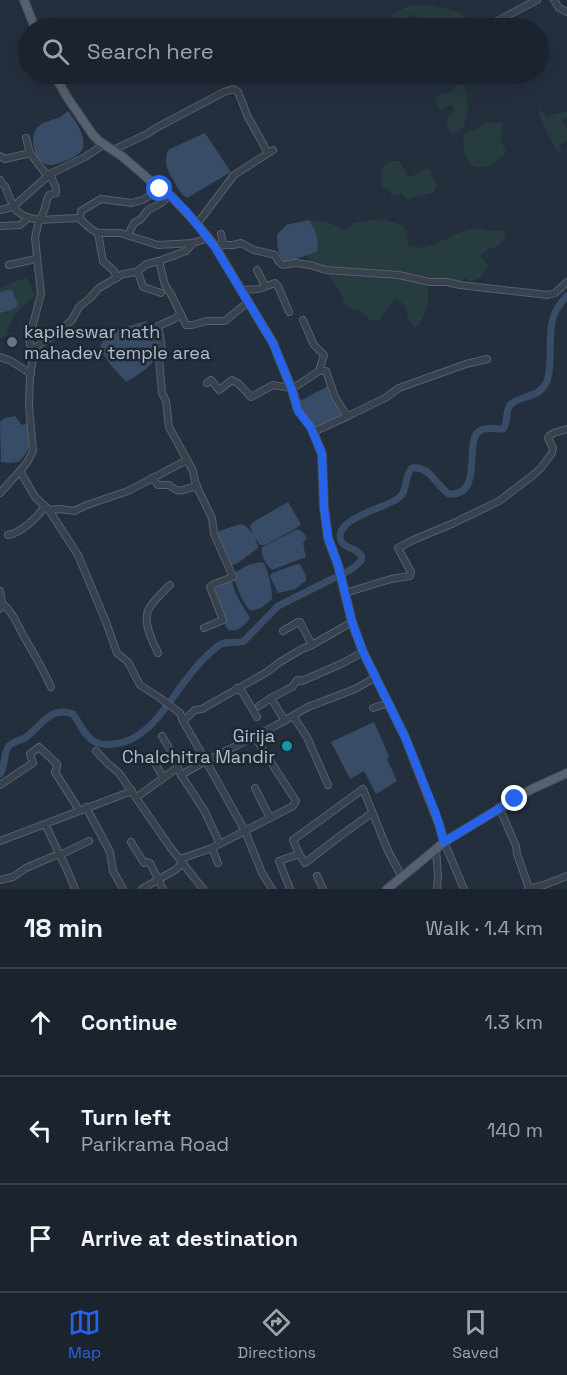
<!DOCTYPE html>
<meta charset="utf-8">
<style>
:root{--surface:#1b232e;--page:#282f3a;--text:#f1f3f6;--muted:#a0a4aa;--line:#39404a;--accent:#2563eb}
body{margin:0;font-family:"Space Grotesk",sans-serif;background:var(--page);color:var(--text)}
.stop{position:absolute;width:18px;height:18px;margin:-14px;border:4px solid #2563eb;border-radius:50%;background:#fff}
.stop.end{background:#2563eb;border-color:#fff;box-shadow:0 2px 6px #0008}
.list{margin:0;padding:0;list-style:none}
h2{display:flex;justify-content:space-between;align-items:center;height:78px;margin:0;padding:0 24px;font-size:26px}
h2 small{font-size:20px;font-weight:400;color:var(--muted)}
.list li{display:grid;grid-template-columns:39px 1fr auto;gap:18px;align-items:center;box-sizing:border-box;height:108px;padding:0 24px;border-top:2px solid var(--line)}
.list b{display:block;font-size:22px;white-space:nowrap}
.list p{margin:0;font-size:20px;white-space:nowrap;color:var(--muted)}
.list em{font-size:20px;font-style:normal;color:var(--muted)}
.icon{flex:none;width:33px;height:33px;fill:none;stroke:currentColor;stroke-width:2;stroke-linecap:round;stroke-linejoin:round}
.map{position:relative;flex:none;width:567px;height:889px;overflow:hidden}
.search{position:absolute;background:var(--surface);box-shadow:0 6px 24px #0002;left:18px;right:18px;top:18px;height:66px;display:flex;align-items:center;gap:15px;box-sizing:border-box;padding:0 21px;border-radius:33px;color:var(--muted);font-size:22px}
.sheet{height:402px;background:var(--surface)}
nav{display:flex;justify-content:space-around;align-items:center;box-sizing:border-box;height:84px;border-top:2px solid var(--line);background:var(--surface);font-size:16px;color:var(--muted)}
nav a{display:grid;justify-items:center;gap:3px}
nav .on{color:var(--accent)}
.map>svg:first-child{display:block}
.green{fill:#263c3f}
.water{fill:#394c67}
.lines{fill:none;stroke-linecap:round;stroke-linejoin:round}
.river{stroke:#394c67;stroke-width:7}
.minor-casing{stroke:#565f6c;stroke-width:8}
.major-casing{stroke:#414a57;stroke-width:10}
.minor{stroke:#38414e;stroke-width:6}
.major{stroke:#56606e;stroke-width:8}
.route{stroke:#2563eb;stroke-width:8}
.worship-dot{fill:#6b7280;stroke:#1d2633;stroke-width:2}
.culture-dot{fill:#0f9aa8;stroke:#1d2633;stroke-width:2}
.labels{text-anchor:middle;stroke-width:5;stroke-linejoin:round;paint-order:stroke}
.poi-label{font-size:18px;fill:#b4bcc9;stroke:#1d2633;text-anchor:start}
</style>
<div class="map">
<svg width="567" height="889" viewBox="0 0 567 889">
<rect width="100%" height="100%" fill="#242f3e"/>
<g class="green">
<path d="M429 4C448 12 464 6 472 28H437L432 26 429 28H420L423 24 414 14 407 19 404 26 399 28 391 17 398 11 411 5 416 6Z"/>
<path d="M457 85H463L467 95 468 111 464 126 460 130 452 133 447 127 448 118 455 111 451 105 440 110 436 104 435 96 452 92Z"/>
<path d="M539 109 547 116 567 111V120L565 118 561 120 567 130V141L559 145 562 152H557L540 117Z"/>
<path d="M488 123H501L502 134 500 138 503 146 506 150 505 154C499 158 491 166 484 167 467 171 461 148 464 135Z"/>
<path d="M390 161H399L408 177 420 173 424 169 431 170 432 177 437 184 434 192C425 196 416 194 408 200L401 194 392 196 389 190 381 186 382 167Z"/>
<path d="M383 219 404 226 409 246C430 253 451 233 472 229 479 227 483 229 490 231 495 232 499 230 504 230L506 234C502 247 490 247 481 255L480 257 487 264 488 266C484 274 480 280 471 281L466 278 459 282 436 280 428 288V305L420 324 414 327C412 324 410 322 409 319 404 308 408 305 396 299L390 304 379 320H371L358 310 347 307 339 290 322 266 315 264 304 255 310 254 314 229 309 220 326 222 344 230 355 222Z"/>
<path d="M27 277 35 296C20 308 10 316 7 335L0 339V288Z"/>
</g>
<g class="water">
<path d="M68 111C75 120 88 138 82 150 79 155 72 158 67 160 62 162 54 166 49 165 33 162 28 136 39 126 45 121 53 120 60 117 63 115 66 113 68 111Z"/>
<path d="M205 133 231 172 187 198C176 190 179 188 172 178 166 168 164 161 168 150Z"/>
<path d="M309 220C315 230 321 241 316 252L285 263C278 254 277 246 277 235L286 225Z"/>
<path d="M7 290H12L18 305 14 309 0 313V292Z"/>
<path d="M146 321 149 333 155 338 159 351C154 366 139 374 126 382L109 363 100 348C104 330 131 326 146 321Z"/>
<path d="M330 385 345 416 315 429 300 412 299 398 302 400Z"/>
<path d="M15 416 22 425 27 424C32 441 31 449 19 462L9 463 1 462 0 422 5 418Z"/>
<path d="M288 502 301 524 295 529 265 545H260L253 535 250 526 253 522Z"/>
<path d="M241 524C250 527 257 539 258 548L238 563 232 565 228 562 216 532Z"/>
<path d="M298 529 305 534 306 539 303 543 306 557 272 570C266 565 260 555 262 547Z"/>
<path d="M260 562 264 563C269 574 272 587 272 599L261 608 251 611C243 604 234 584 234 573L248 565Z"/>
<path d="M300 564 306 576V581L295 589 278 593 270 576 272 573 294 565Z"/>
<path d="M231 580 238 598 250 618C245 626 233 636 226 627L212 587Z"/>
<path d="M374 722 389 756 387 759 397 781 376 794 364 771 350 779 331 742Z"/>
</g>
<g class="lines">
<path class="river" d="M0 774C6 766 3 755 8 747 13 741 19 741 25 738 41 727 49 705 73 714 80 723 84 736 95 742 101 745 107 745 113 744 149 742 169 700 189 676 197 665 207 655 218 646 226 639 235 645 244 641L278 606 352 569 361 561 362 557C356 546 346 550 341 541 332 518 388 508 400 497 408 489 404 476 412 468 431 466 435 485 449 494 484 496 464 443 479 431 485 427 496 429 503 429 509 422 504 411 511 404 523 394 538 399 546 383 550 376 549 368 550 360 551 335 547 315 567 296"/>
<g class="minor-casing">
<g id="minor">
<path d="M554 0 559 8 567 12"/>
<path d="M484 28 537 0"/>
<path d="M113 150 147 134 156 128 224 92 233 89 238 92 248 117 268 153"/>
<path d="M0 156 5 159 30 153"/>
<path d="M0 180 2 184 5 186C14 209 14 215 39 220 47 210 44 204 49 195L56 193V188L50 174 85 157 103 145"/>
<path d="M0 210 13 207 50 174H46L30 153 26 138"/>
<path d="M80 219 81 211 101 199 132 203 143 200 160 189"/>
<path d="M197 224 234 175 273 150"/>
<path d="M0 226 20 225 28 218"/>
<path d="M98 233 103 261 114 271 117 278"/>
<path d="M128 235 134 223 141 219 148 210 161 203 170 195"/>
<path d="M214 245H233L241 243 254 250 275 255 279 262 283 265 296 263 310 265 326 270 399 275 430 282H447L460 285 548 295 555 293 567 282"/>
<path d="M221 246 223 243 221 234"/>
<path d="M159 261 165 285 172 296 186 325H192L207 321H225L248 302"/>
<path d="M9 265 36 259"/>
<path d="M257 270 265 286"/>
<path d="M136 272 139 275 143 287 161 293"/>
<path d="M240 290 259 289 275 283 278 286 289 312"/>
<path d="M181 314 174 319 158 326C160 335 162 347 162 356L159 358 162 393 166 401 169 427 193 471 196 485 212 518 214 534 233 577 214 584 210 587 223 620 204 628"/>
<path d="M303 320 314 345 324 355 319 371"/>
<path d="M31 350 56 334 72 320 79 307 90 298 99 288 123 274 136 272 147 264 159 261 186 251 193 243"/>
<path d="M0 357 11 361 31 374"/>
<path d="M207 383 211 380 219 390 232 380 239 384 251 397 273 385 291 388 298 385 319 371H326L335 397 345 413 348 416 313 432"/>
<path d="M348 416 385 398 399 388 466 364 487 359"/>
<path d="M20 471 28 461 33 451 29 406 30 376 33 358 29 339 41 294 35 238 39 220 77 218 81 220 91 229 98 233H120L158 245 193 243 208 238"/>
<path d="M152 478 158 485H169C181 495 182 489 197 486"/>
<path d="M0 493 20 471 35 497 49 510 78 555 106 622 117 653 128 662 140 685 160 698 180 713 183 721 206 761 181 775"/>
<path d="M49 510 60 509 74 511 87 505 128 491 187 460"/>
<path d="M8 535C21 533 38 517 45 506"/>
<path d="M0 591 2 603 0 609"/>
<path d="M345 593 391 579 410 576 411 572 398 548 413 540 454 523 499 501 532 476 541 468 552 453 553 448 548 438 549 436 554 433 567 429"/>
<path d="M2 603C14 614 16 622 23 635 33 652 43 669 51 687"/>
<path d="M283 631 298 622H300L312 645"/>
<path d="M158 653C152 640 141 620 150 607 155 599 163 592 170 585"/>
<path d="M237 688 243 693 257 717"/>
<path d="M259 706 271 698"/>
<path d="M373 708 389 703"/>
<path d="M293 716 307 737 328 785"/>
<path d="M183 721 195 710 202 709 267 672 280 662 302 649 312 645 352 622"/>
<path d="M285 721 271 698 292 687 297 680 302 681 343 663 363 652"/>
<path d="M162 736 172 753 181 775 204 810 220 844"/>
<path d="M96 751 107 763 119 773 170 847 203 889"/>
<path d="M153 760 163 777"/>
<path d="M0 785 33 763 30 754 39 747 57 764V767L55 772 79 810"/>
<path d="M255 788 270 818"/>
<path d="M137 797 177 768"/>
<path d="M86 807 110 852 113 871 123 889"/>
<path d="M499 807 516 846 517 854 529 888"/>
<path d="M45 824 68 872 75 889"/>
<path d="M0 841 132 791"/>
<path d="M131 842 144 863 147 862 150 863 163 889"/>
<path d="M444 842 464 889"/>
<path d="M212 848 218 863"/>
<path d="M436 849 438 875 437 889"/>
<path d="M299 854 293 840 363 789 388 851 402 877"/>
<path d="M180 859 212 848 293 806 296 801 254 736"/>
<path d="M317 876 323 889"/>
<path d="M0 880 13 877 26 868 54 856 60 855 89 841"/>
<path d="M142 889 175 870 183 863"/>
<path d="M272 889 262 873 245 831 206 761 275 726 308 707 355 689 376 677"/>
<path d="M290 889 279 861 299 854 305 863 340 836 372 813"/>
<path d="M528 889 544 885 567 876"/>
</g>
</g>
<g class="major-casing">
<g id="major">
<path d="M24 0 35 28"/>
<path d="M54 74 67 97 93 135 99 141 123 157 160 189 170 195 197 224 214 245 273 343 292 390 298 410 311 427 322 454 324 507 328 538 338 565 352 622 363 652 405 737 439 824 444 842"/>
<path d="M387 889 436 849 444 842 532 789 567 773"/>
</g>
</g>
<use href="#minor" class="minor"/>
<use href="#major" class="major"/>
</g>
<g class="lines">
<path class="route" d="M160 189 170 195 186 211 214 246 273 343 292 390 298 411 311 428 322 454 324 507 328 538 338 565 352 622 363 652 405 737 436 814 444 842 515 799"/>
</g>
<circle class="worship-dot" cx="12" cy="342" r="6"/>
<circle class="culture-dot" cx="287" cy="746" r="6"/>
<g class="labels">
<g class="poi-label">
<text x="24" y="338">kapileswar nath<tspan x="24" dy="21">mahadev temple area</tspan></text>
<text x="275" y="742" text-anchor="end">Girija<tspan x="275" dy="21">Chalchitra Mandir</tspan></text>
</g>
</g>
</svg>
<div class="stop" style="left:160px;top:189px"></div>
<div class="stop end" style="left:515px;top:799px"></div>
<div class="search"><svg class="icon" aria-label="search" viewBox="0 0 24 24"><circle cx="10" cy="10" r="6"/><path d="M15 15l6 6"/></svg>Search here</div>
</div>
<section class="sheet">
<h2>18 min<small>Walk · 1.4 km</small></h2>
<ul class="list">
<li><svg class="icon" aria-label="ahead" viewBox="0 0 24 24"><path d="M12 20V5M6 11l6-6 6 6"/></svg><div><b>Continue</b></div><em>1.3 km</em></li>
<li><svg class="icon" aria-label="left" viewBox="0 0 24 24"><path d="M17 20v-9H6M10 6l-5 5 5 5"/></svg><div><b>Turn left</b><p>Parikrama Road</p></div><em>140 m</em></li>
<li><svg class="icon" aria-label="arrive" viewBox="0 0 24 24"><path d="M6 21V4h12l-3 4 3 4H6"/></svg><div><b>Arrive at destination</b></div></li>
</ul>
</section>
<nav>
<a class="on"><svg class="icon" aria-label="map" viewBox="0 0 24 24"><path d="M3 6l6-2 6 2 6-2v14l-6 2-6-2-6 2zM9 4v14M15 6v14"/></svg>Map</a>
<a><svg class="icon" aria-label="directions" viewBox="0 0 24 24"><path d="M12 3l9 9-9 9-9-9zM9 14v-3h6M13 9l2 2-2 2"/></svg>Directions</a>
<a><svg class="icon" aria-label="saved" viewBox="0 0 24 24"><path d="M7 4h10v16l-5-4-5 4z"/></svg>Saved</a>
</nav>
